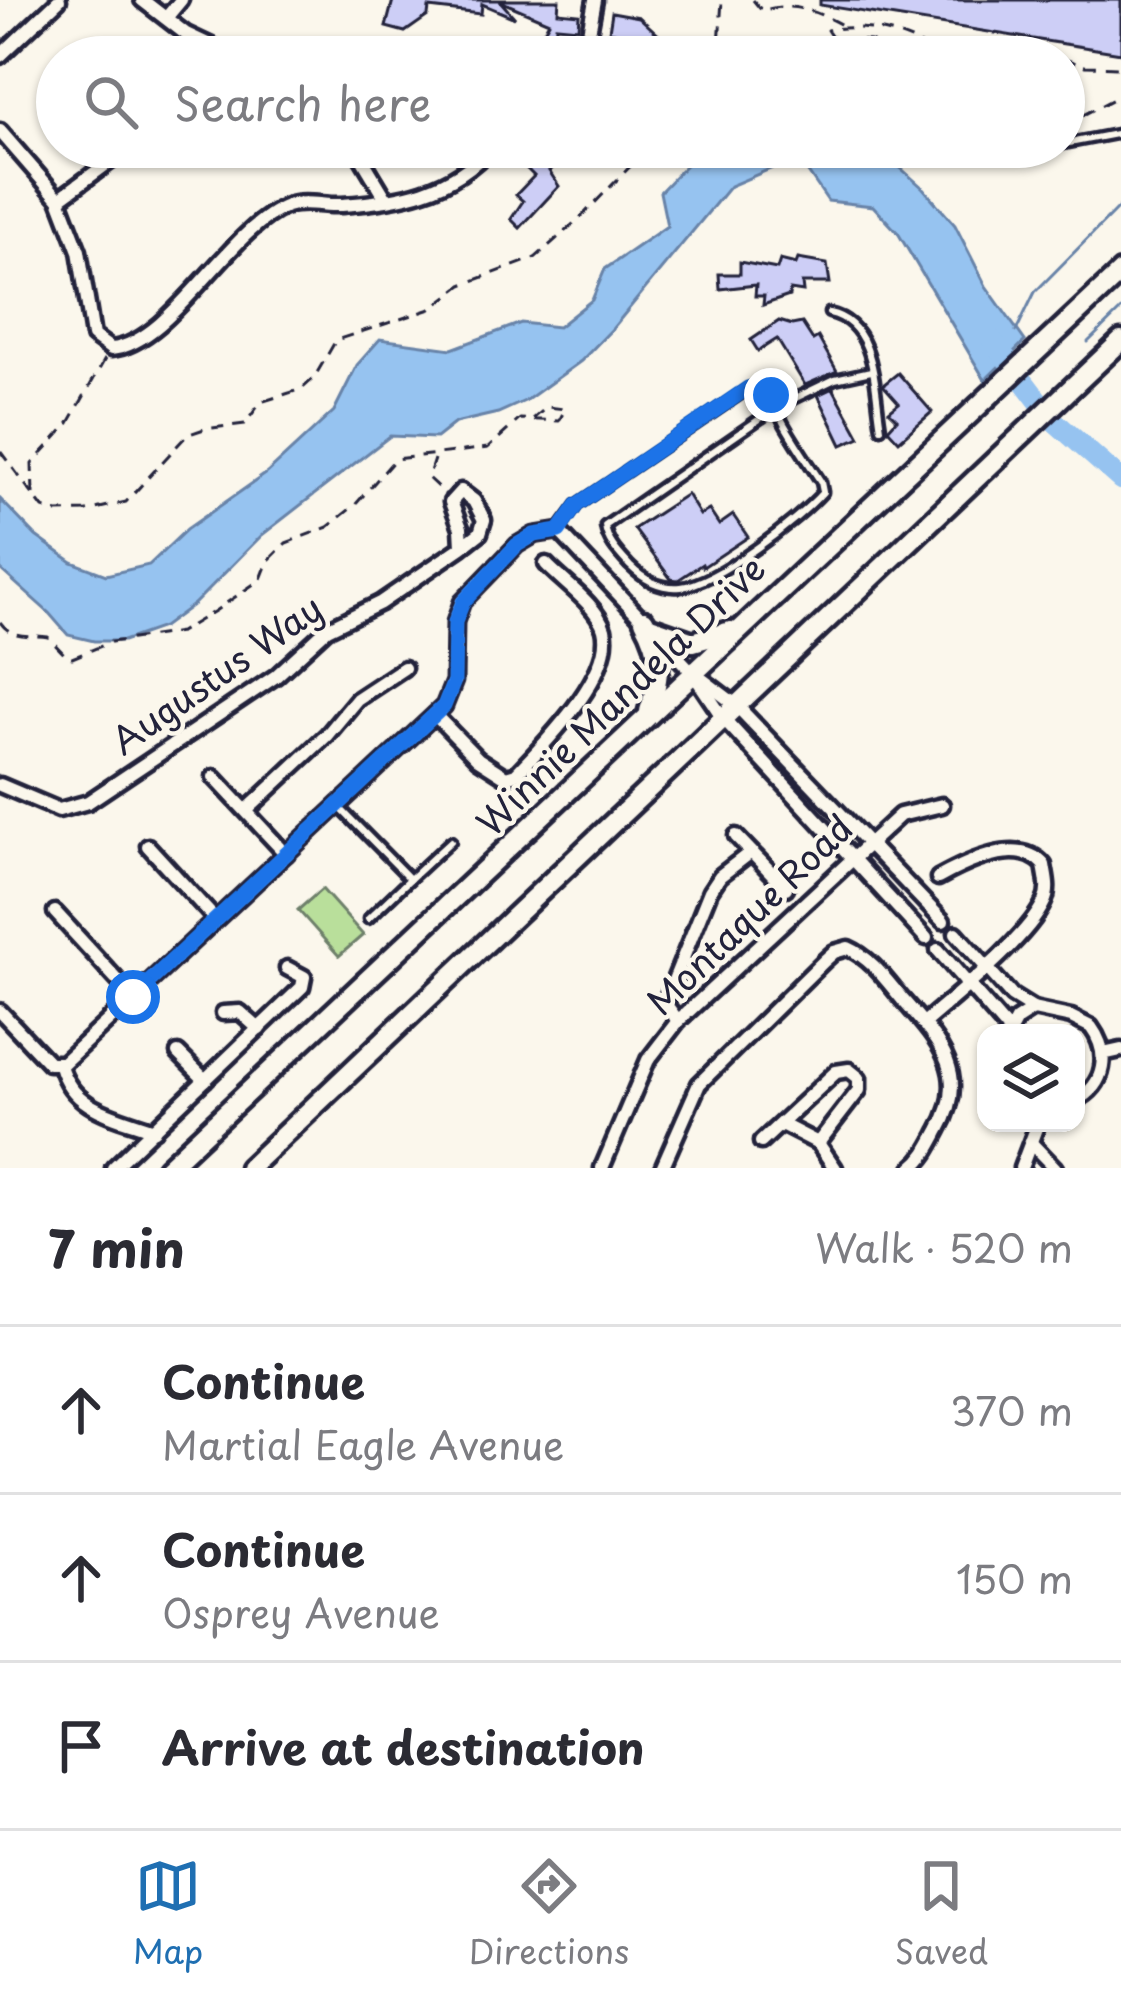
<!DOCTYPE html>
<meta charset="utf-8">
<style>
:root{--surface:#fff;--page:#f7f7f7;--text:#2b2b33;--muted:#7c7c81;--line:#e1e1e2;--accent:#1f6fb2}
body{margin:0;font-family:"Playpen Sans",sans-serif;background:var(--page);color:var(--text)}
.controls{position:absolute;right:36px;bottom:36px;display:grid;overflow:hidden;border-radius:24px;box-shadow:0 3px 9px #0004}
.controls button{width:108px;height:108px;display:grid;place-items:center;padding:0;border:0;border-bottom:3px solid var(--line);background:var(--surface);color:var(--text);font:60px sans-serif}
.stop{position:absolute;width:36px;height:36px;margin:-27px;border:9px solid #1a73e8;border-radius:50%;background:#fff}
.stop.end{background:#1a73e8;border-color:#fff;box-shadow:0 3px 12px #0008}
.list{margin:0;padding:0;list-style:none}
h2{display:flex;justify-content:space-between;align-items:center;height:156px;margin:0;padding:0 48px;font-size:51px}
h2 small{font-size:39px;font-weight:400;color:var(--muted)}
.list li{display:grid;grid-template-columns:78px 1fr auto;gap:36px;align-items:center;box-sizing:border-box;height:168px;padding:0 48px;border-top:3px solid var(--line)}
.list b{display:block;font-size:45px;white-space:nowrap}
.list p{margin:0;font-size:39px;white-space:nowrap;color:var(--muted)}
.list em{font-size:39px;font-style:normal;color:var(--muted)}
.icon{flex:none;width:66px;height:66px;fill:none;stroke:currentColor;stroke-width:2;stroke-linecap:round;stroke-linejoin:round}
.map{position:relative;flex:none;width:1121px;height:1168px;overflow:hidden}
.search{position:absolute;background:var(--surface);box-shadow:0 3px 9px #0004;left:36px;right:36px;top:36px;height:132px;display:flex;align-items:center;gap:30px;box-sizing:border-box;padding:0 42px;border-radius:66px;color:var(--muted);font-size:45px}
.sheet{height:660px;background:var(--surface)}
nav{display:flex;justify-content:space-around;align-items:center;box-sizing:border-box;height:168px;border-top:3px solid var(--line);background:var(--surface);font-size:33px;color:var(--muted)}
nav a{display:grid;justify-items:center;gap:6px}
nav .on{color:var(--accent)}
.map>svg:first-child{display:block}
.green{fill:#b9df9b;stroke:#6e806b;stroke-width:3}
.water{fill:#96c3f0;stroke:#6883a8;stroke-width:3}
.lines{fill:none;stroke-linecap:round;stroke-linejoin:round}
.stream{stroke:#6883a8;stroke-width:3}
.river{stroke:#96c3f0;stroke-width:21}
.building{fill:#cdcef6;stroke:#22223b;stroke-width:3}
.service-casing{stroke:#22223b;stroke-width:15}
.minor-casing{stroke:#22223b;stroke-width:21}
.secondary-casing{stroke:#22223b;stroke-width:27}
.path{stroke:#22223b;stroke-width:3;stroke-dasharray:12 9;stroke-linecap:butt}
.service{stroke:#fbf7ec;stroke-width:6}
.minor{stroke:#fbf7ec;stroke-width:12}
.secondary{stroke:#fbf7ec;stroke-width:18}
.route{stroke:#1a73e8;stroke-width:15}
.labels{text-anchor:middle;stroke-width:9;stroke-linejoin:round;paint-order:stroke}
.street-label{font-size:36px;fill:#22223b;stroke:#fbf7ec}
</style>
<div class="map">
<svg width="1121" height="1168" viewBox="0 0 1121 1168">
<rect width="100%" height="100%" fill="#fbf7ec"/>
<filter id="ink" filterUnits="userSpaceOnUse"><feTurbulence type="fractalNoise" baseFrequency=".00833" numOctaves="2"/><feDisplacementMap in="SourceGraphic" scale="24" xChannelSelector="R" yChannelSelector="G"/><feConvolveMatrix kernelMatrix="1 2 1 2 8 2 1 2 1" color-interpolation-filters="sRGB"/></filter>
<g filter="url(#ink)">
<path class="green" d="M322 889 363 935 339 956 298 910Z"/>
<path class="water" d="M703 147H877L923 188 955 225 986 286 1025 341 985 380 898 233 873 206 828 201 803 165 782 164 730 186 613 328 581 361 527 400 498 413 455 423 436 438 390 436 262 535 194 604 163 627 123 641H94L68 635 49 613 0 569V499L36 536 72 562 106 575 149 565 187 529 267 473 334 411 357 365 380 339 452 349 521 323 558 327 592 300 605 269 667 226 660 192Z"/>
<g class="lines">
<g class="stream">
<path d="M1016 331 1035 292 1121 205"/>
<path d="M1088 342 1121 310"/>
</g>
<path class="river" d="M992 340 1053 420 1121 480"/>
</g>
<g class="building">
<path d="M393 0H559L558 12 579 14 578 28 556 26 555 37 541 35 549 22 500 1 515 18 482 4 481 14 429 8 428 16 405 32 386 27Z"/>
<path d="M820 0H1121V53L820 5Z"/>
<path d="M612 12 639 17 663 39 646 56 630 40 634 36 609 31Z"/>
<path d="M528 147H573L549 171 559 186 520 228 511 219 523 201 516 195 534 176 524 166 536 154Z"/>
<path d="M798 259 827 264 830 283H802L803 292 790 290 789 296 763 305 764 296H755L756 285 720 289 719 274H740V262L777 269 780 260 796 264Z"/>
<path d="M779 321 792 325 802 323 813 340 818 337 837 371 805 385 777 339 758 351 751 340Z"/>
<path d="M898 373 932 412 899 441 888 429 897 419 889 411 899 403 883 385Z"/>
<path d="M833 388 860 437 842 445 818 395Z"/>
<path d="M687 494 700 515 709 510 719 525 733 515 748 537 703 567 702 564 678 580 671 579 634 529Z"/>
</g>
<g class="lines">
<g class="service-casing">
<g id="service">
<path d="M1064 144 1121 133"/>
<path d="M986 154 1045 147"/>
<path d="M829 313C877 323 874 388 881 428"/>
<path d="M560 528 577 505 749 388 764 386C773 397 777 409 783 422 794 442 808 462 821 482L823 492C798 520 717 583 681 587 660 589 644 580 630 566 619 554 607 542 605 526L777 407 835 379 871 371"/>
<path d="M338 806 410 879 368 919"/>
<path d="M410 879 451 841"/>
</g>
</g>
<g class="minor-casing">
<g id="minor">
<path d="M142 0 186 34 235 57"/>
<path d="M166 18 181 0"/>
<path d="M0 56 59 0"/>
<path d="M576 57 588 38 595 0"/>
<path d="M0 131 59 199 79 251 93 336 111 349C171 344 229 228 287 206 304 200 324 206 342 205 399 201 452 192 491 147"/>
<path d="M355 147 385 197"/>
<path d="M59 199 116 157"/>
<path d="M703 680 736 705 943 921"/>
<path d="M435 715 478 759 506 777 516 774C544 744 615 674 604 629 597 605 563 582 546 564"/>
<path d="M214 777 286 854"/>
<path d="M0 785 59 810 88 802 276 676 327 629 380 603 462 547 461 528 451 502 461 491 474 501 484 520 480 533 462 547"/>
<path d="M247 810 327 735 357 699 404 668"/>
<path d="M736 836 786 888"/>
<path d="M148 846 215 919"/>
<path d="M55 912 133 997"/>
<path d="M956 933 1012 996 1033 1009"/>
<path d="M938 950 1008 1030"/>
<path d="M0 1011 49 1063H63L444 706 454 681 455 622 462 602 517 545 534 535 559 531 692 672 723 718 926 938"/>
<path d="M223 1013 240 1012 259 1029"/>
<path d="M678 1021 667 1006 668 995 710 891 720 876 751 852"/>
<path d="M924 1023C956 995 1027 939 1044 902 1050 890 1046 878 1044 865 1019 836 965 863 938 878"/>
<path d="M1009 1033 1016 1020 1033 1009 1071 1017 1091 1027C1110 1053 1106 1085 1076 1100"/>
<path d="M178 1053 205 1080"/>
<path d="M1103 1054 1121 1050"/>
<path d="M60 1065C72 1110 116 1116 154 1130"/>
<path d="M781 1124 818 1143 835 1168"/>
<path d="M761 1142 836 1072 849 1070 859 1078V1090L818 1143"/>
<path d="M1032 1144 1055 1168"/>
<path d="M113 1168 302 987 304 977 287 968"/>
<path d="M602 1168 648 1060 678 1021 900 815 942 805"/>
<path d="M662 1168 699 1084 824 961 834 952 848 948C871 958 886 980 902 999 939 1041 971 1074 939 1130 931 1145 925 1158 912 1168"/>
<path d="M1021 1168 1038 1123"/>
</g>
</g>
<g class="secondary-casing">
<g id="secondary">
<path d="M644 620C663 654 661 675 649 711"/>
<path d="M650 627 693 642 731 631"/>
<path d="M167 1168 1121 272"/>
<path d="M249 1168 1121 341"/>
</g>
</g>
<g class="path">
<path d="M753 0 762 11C791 0 822 13 847 28"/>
<path d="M963 52 974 57"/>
<path d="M713 57 719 45 722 0"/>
<path d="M913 57 870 41 833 39 827 30C866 23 908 33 941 57"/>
<path d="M1029 57H1059"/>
<path d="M1064 59 1085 66 1121 67"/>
<path d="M1064 125 1121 95"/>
<path d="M0 451 43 508 57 512 87 511 126 502 187 435 204 429 245 424 261 402 302 389 314 378 336 340 431 309 462 285 535 258 582 216 649 147"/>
<path d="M434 459 428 478 445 494"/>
<path d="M33 494 32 464 69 423 105 359"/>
<path d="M0 622C13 640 28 634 48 637L66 656 72 658 111 642 180 632 215 611 261 579 268 561 286 543 328 527 355 505 395 459 488 448 520 419 559 421 565 409 547 407 533 419"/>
</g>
<use href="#service" class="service"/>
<use href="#minor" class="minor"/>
<use href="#secondary" class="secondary"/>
</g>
</g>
<g class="lines" filter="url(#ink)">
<path class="route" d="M133 997 444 706 454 681 455 622 463 602 517 545 534 535 559 531 577 505 748 388 764 386 771 395"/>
</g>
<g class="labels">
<g class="street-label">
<text transform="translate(217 675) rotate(-35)" y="13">Augustus Way</text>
<text transform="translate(621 696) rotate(-44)" y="13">Winnie Mandela Drive</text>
<text transform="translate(750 915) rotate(-44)" y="13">Montaque Road</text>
</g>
</g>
</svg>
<div class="controls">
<button><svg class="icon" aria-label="layers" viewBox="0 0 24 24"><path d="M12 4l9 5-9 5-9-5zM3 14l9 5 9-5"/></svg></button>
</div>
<div class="stop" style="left:133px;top:997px"></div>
<div class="stop end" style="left:771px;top:395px"></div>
<div class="search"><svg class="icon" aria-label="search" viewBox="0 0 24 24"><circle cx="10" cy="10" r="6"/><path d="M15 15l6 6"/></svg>Search here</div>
</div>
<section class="sheet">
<h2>7 min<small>Walk · 520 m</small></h2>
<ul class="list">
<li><svg class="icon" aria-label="ahead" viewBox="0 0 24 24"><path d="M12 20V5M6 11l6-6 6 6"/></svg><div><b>Continue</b><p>Martial Eagle Avenue</p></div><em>370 m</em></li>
<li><svg class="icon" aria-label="ahead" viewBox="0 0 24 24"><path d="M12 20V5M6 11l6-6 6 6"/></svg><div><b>Continue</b><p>Osprey Avenue</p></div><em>150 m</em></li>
<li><svg class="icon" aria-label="arrive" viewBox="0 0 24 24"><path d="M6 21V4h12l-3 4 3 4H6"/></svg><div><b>Arrive at destination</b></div></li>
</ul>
</section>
<nav>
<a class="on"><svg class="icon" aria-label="map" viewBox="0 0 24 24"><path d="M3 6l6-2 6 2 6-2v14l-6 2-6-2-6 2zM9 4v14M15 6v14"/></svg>Map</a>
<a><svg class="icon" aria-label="directions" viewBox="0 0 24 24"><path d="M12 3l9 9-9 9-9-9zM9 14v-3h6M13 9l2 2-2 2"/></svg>Directions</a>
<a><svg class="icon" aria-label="saved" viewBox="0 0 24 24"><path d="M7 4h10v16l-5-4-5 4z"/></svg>Saved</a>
</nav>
